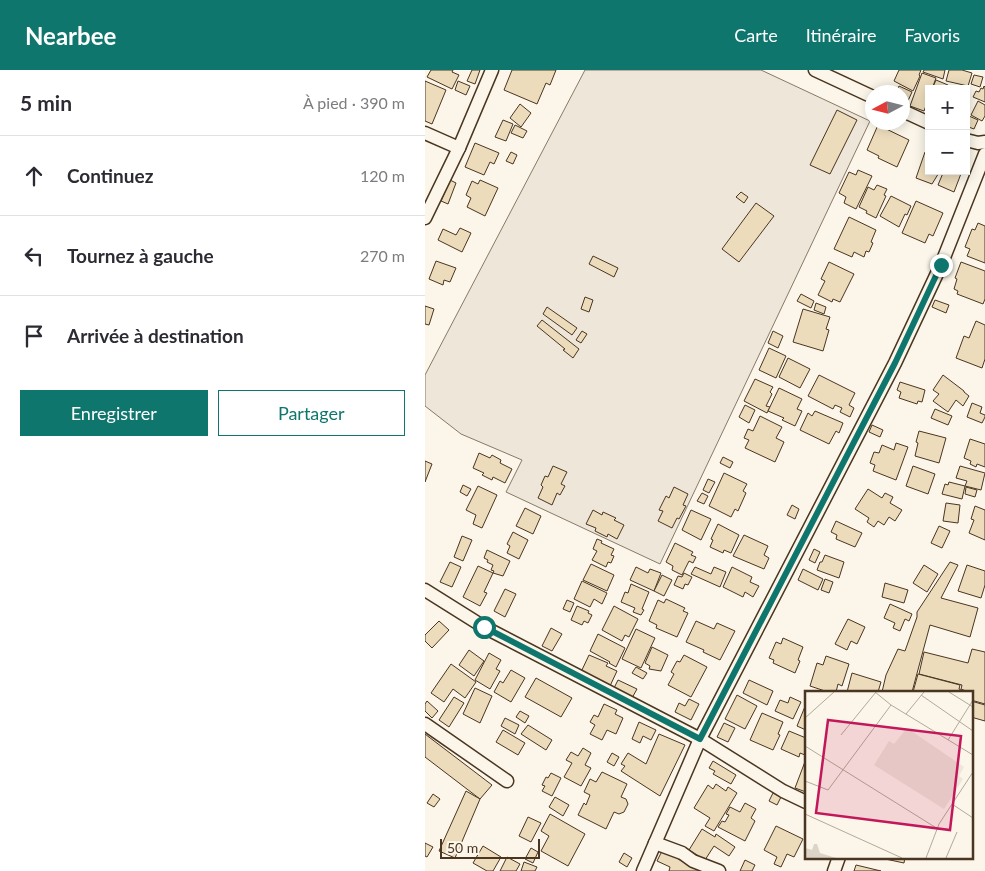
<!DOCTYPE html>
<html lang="fr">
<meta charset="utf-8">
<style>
:root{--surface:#fff;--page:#f2f2f3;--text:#2b2b33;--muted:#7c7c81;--line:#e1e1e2;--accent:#0f766e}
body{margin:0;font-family:Lato,sans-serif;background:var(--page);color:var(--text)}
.controls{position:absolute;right:15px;top:15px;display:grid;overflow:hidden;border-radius:0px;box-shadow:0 2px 12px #0003}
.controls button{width:45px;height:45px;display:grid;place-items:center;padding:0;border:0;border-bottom:1px solid var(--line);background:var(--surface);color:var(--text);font:25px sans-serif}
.compass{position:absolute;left:440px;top:15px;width:45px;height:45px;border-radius:50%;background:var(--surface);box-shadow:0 2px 12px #0003;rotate:263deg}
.scale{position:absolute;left:15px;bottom:12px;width:100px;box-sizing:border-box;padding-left:5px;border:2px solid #4a3520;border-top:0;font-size:14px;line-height:18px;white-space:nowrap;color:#4a3520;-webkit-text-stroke:4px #fbf6e9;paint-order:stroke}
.stop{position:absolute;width:15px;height:15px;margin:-11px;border:4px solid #0f766e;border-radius:50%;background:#fff}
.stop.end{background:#0f766e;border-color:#fff;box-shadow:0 1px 5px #0008}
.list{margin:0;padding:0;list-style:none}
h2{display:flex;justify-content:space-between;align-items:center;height:65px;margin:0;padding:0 20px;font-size:21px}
h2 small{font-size:16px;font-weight:400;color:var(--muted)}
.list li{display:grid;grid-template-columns:32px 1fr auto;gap:15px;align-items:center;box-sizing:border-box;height:80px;padding:0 20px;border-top:1px solid var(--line)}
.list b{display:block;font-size:19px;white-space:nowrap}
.list em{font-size:16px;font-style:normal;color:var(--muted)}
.actions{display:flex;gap:10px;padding:15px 20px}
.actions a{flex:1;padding:11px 0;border:1px solid var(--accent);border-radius:0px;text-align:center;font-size:18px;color:var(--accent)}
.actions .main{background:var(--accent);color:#fff}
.icon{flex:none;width:28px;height:28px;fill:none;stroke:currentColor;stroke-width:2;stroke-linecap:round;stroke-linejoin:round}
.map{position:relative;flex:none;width:560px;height:801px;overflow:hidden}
header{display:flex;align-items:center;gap:30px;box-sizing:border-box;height:70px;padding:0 25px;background:var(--accent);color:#fff}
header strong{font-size:24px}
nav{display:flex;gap:28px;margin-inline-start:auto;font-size:18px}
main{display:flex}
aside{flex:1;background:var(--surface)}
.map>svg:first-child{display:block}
.park{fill:#ede6d9;stroke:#887966}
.building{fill:#ecdcbc;stroke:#4a3520}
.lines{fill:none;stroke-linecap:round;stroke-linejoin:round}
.street-casing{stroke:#4a3520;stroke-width:15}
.street{stroke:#fbf6e9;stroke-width:12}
.route{stroke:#0f766e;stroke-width:6}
.inset-road{fill:none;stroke:#b4a999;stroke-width:1}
.view{fill:#c2185b;fill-opacity:0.15;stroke:#c2185b;stroke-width:2.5}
.inset-edge{fill:none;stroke:#4a3520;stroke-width:2.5}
</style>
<header>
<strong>Nearbee</strong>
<nav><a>Carte</a><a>Itinéraire</a><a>Favoris</a></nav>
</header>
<main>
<aside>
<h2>5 min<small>À pied · 390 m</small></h2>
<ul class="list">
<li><svg class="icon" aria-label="ahead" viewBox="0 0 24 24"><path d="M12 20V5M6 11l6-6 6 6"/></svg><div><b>Continuez</b></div><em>120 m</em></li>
<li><svg class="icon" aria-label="left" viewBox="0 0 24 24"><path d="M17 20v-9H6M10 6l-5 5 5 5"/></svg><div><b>Tournez à gauche</b></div><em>270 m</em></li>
<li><svg class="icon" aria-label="arrive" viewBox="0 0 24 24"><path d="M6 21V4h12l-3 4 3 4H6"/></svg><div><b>Arrivée à destination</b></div></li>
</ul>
<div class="actions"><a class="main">Enregistrer</a><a>Partager</a></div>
</aside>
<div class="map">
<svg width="560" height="801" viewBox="0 0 560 801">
<rect width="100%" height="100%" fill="#fbf6e9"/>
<path class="park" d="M160 0H336L445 51 235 494 81 422 97 390 36 364 0 336V305Z"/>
<g class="building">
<path d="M6 0H28L27 2 34 5 27 19 2 7Z"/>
<path d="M47 0H55L50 14 42 11Z"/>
<path d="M87 0H131L125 15 121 13 112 34 79 20Z"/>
<path d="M474 0H496L494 5 495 6 488 21 469 11Z"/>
<path d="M499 0H520L518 9 498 2Z"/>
<path d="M524 0H537L547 3 543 16 521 11Z"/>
<path d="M497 3 511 8 507 19H504V28L499 41 485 36Z"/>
<path d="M549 5 558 7 555 17 546 14Z"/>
<path d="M511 10 523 15 522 19H507Z"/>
<path d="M0 11 21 20 7 54 0 51Z"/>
<path d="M33 11 45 16 41 25 30 20Z"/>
<path d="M474 16 487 22 482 33 478 31V22H471Z"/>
<path d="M559 16 560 17V32L548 27 551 21 554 22 556 18 558 19Z"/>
<path d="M553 31 560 35V46L557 51 546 45Z"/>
<path d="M95 34 106 43 96 57 85 48Z"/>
<path d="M412 40 432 50 405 104 385 95Z"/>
<path d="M544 46 553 50 549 59 541 56Z"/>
<path d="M78 50 88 54 81 71 70 67Z"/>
<path d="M90 55 102 61 98 68 86 63Z"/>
<path d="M453 55 484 70 472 97 453 88 454 86 442 80Z"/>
<path d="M50 73 74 83 69 94 65 92 59 105 40 97Z"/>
<path d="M86 82 92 85 88 94 81 91Z"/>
<path d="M500 82 504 83V101H515L507 114 491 108Z"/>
<path d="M433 100 447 106 431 139 419 133 421 127 414 123 424 102 431 105Z"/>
<path d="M517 101H537L529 122 513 115 518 103Z"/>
<path d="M25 110 31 113 23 134 16 131Z"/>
<path d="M55 110 73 118 60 146 42 137 46 128 41 125 47 111 53 114Z"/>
<path d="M452 115 462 119 459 125 461 126 451 148 441 143 442 141 434 137 443 117 449 120Z"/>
<path d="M316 122 323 127 319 133 311 127Z"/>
<path d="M466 126 486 136 482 145 480 144 474 157 455 146Z"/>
<path d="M491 131 518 143 508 166 504 164 500 173 477 163Z"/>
<path d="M331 133 349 146 314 192 297 179Z"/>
<path d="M424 147 451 160 446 172 448 173 444 182 441 181 439 187 429 182 427 187 409 179Z"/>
<path d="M553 153 560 156V193L542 186 545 179 540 177 547 159 550 160Z"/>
<path d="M35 158 46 163 37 182 13 170 18 159 31 165Z"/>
<path d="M168 186 193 198 189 207 164 194Z"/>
<path d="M11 191 31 198 25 212 19 210 18 215 4 209Z"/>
<path d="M404 192 429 204 415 232 408 229 407 232 393 225 400 211 396 209Z"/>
<path d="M536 192 560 201V229L558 234 532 224 533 221 529 219 532 209 530 208Z"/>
<path d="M376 224 389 231 386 238 372 231Z"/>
<path d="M160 227 168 230 164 242 156 239Z"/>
<path d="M510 230 524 235 521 243 507 237Z"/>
<path d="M391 233 401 237 399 244 389 240Z"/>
<path d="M0 236 9 239 4 255 0 254Z"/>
<path d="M122 237 152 258 147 265 118 244Z"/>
<path d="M378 239 405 247 401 259 404 260 398 281 368 272Z"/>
<path d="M117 250 154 279 148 288 138 280 140 279 112 256Z"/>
<path d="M551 251 560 255V289L557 298 531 288 539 266 544 268Z"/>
<path d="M157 261 162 264 156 273 151 270Z"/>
<path d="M348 261 358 266 353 278 343 273Z"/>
<path d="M344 278 361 286 351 308 334 300Z"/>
<path d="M363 288 385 299 375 318 354 307Z"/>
<path d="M394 305 430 323 424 335 429 338 425 347 415 342 417 338 410 335 408 339 383 326Z"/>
<path d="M518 305 539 321V322L544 326 538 336 531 330 523 342 508 331 514 324 508 320Z"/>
<path d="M330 309 348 317 345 322 347 324 341 336 345 337 342 343 319 331Z"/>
<path d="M475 312 500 320 497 332 493 331 492 334 474 328 476 322 472 320Z"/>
<path d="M354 318 377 329 372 339 377 341 370 356 357 350 359 348 343 341Z"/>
<path d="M547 333 557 337 555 343 560 345V347L557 353 542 347Z"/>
<path d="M320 335 330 340 324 353 314 347Z"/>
<path d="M510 339 527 346 523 355 506 348Z"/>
<path d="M390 341 418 353 414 363 411 361 404 374 375 360 383 343 387 346Z"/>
<path d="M335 346 357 357 351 368 359 372 350 392 320 378 324 370 319 368 323 359 328 361Z"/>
<path d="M447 355 458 360 455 367 444 362Z"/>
<path d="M494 361 521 368 514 393 490 386 493 373 491 372Z"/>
<path d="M545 369 560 374V397L552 394 551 397 545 394 546 391 539 388Z"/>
<path d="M471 373 483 377 471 410 448 401 450 395 445 393 449 382 454 383 457 375 469 380Z"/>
<path d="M54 383 65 388 67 385 76 390 75 393 87 399 80 413 68 407 67 410 57 405 59 403 48 398Z"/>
<path d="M298 387 308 392 305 398 295 393Z"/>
<path d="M0 391 7 394 0 412Z"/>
<path d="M128 396 142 402 136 414 140 416 135 425 132 423 127 435 113 428 118 417 116 415 120 406 123 407Z"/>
<path d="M488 396 510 404 503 424 481 416Z"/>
<path d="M535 396 560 403 556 420 540 416 542 411 531 408Z"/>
<path d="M299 403 322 414 318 421 321 423 313 441 310 439 306 447 284 436Z"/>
<path d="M283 409 290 412 284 423 278 420Z"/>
<path d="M524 412 540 416 537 429 517 424 520 414 523 415Z"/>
<path d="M38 415 46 419 42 426 35 422Z"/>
<path d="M53 416 72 425 57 458 48 454 51 445 41 440Z"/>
<path d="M249 417 263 424 258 435 261 436 254 449 252 448 247 458 233 451 238 441 234 440 241 426 244 428Z"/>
<path d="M541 417 552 420 550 427 540 424Z"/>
<path d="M443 419 457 428 460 423 468 427 465 433 477 440 470 451 464 447 459 455 453 451 449 457 442 452 444 448 430 439Z"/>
<path d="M277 423 283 426 279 434 272 431Z"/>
<path d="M521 433 535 435 533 453 518 451Z"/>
<path d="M367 435 374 439 370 449 362 445Z"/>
<path d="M550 436 560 440V470L544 463 549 450 546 449Z"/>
<path d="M100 438 116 446 108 464 91 456Z"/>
<path d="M168 440 177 445 178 442 191 448 189 450 199 455 192 469 183 464 182 467 170 461 171 458 161 454Z"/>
<path d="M266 440 286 449 276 470 257 460Z"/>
<path d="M411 451 437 463 430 477 411 469 412 465 406 462Z"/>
<path d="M293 454 314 465 306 483 299 480 298 483 285 477 288 470 286 469Z"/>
<path d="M514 456 525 461 517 478 506 473Z"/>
<path d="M88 462 103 470 94 489 82 483 85 476 82 474Z"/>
<path d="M319 465 343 476 339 485 344 488 339 499 308 486Z"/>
<path d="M37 466 47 470 38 491 29 487Z"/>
<path d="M172 469 177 471 176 473 189 479 186 485 189 486 186 493 183 492 181 497 167 490 172 481 168 479Z"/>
<path d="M250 473 268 482 266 485 271 487 268 493 264 491 257 505 247 500 248 496 241 492Z"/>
<path d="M389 479 395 482 390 493 384 490Z"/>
<path d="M62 480 85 491 78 506 68 503 69 501 66 500 68 495 62 492 63 490 59 488Z"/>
<path d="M400 485 419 492 414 508 392 500 395 492H397Z"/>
<path d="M25 492 36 497 27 517 15 512Z"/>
<path d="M525 492 533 495 516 528 553 538 545 567 505 555 487 622H457L461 605 473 579 480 581 492 547V542Z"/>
<path d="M166 494 189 505 182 521 158 510Z"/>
<path d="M499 495 513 504 502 522 488 513Z"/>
<path d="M542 495 560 501V515L556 528 533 521Z"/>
<path d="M53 496 68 503 59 522 62 523 55 536 38 527Z"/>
<path d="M211 497 223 503 225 499 236 503 229 521 205 510Z"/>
<path d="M270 497 286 504 289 497 301 502 295 517 266 504Z"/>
<path d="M307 497 327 507 325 512 334 516 328 527 320 522 318 527 298 517Z"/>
<path d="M378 499 398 509 393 520 373 510Z"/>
<path d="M259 503 267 507 263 515 260 514 258 519 249 515 253 506 257 507Z"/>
<path d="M237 505 247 510 239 526 229 521Z"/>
<path d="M400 509 408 512 404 523 396 520Z"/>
<path d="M157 511 182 523 177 534 169 529 165 537 149 529Z"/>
<path d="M460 513 483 520 479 533 457 527Z"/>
<path d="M206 514 224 522 217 539 219 540 216 545 208 542 210 538 196 532 200 522 203 523Z"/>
<path d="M80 519 91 524 80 547 69 541Z"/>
<path d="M241 529 260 538 258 541 263 543 252 567 231 558 232 555 224 551 233 530 239 533Z"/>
<path d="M142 530 149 533 145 542 138 539Z"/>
<path d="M465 534 487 544 484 551 480 549 475 561 468 558 470 553 459 548Z"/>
<path d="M152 536 164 541 163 543 167 545 163 553 159 551 157 555 146 550Z"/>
<path d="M189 536 213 549 204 567 200 565 197 571 177 560Z"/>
<path d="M423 549 440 557 432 574 426 571 422 580 410 574Z"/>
<path d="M14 551 24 560 7 578 0 571V565Z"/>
<path d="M271 551 289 559 292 553 310 561 295 590 278 582 279 580 261 572Z"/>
<path d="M126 558 137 564 127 581 117 576Z"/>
<path d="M211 559 230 568 216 598 197 589Z"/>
<path d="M173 564 200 578 191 597 184 593 185 592 165 581Z"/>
<path d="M358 568 378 577 373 590 375 591 370 603 348 593 349 590 344 588 351 572 356 574Z"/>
<path d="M227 577 243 585 236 601 224 599 225 596 220 593Z"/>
<path d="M547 579 560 582V634L546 630V622H541V621L536 619 537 615 494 604 499 582 543 593Z"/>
<path d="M44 580 59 591 49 606 34 595Z"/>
<path d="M64 583 76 590 71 599 75 601 65 619 50 610Z"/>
<path d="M164 585 183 593 181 596 192 601 185 616 156 602Z"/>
<path d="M259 585 282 597 266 627 243 615 249 604 246 602 252 591 255 592Z"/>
<path d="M401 586 424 594 417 616 413 614 411 622H403L385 616 392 593 398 595Z"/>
<path d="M26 594 51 612 40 628 28 619 19 632 6 623Z"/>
<path d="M211 597 222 603 218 609 207 603Z"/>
<path d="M86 600 100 608 86 632 69 622 75 611 78 613Z"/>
<path d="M427 603 456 612 453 622H422Z"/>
<path d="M493 604 535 615 534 619 540 622H488Z"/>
<path d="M111 608 147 628 136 647 100 627Z"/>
<path d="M193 610 212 619 207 628 189 618Z"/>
<path d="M324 610 348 621 342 635 318 623Z"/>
<path d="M50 618 67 626 55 653 38 644Z"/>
<path d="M312 625 332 636 320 659 300 649Z"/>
<path d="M29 627 39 633 24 657 14 650Z"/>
<path d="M365 627 376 632 368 649 350 641 355 630 363 633Z"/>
<path d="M264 629 274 634 266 650 250 642 254 633 260 636Z"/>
<path d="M2 631 13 641 7 648 0 641V634Z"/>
<path d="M546 631 560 635V651L546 647Z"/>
<path d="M179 634 192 640 190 644 198 648 191 664 182 660 177 670 165 664 170 655 165 652 169 645 173 647Z"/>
<path d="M381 634V660L372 656Z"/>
<path d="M95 641 104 646 100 653 91 647Z"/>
<path d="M337 643 358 652 353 664 355 665 348 680 325 670Z"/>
<path d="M80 648 94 655 90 664 76 656Z"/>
<path d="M214 652 231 660 226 670 218 666 215 673 207 669Z"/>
<path d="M299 653 310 658 303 672 292 667Z"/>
<path d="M103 655 127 670 121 680 96 664Z"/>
<path d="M78 660 100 673 93 685 71 672Z"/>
<path d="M364 661 381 668 380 685 375 683 374 687 356 679Z"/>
<path d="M0 664 67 715 55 729 0 687Z"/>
<path d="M234 664 260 675 235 726 196 701 200 696 196 694 203 683 221 694Z"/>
<path d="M158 678 166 683 160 695 166 698 156 716 139 707 147 693 141 690 146 682 153 686Z"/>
<path d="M187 683 194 687 189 696 182 692Z"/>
<path d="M381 689V722L370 718Z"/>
<path d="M288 691 311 705 306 714 288 704 290 701 284 698Z"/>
<path d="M177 702 202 714 196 727 201 729 203 734 199 742 194 744 189 742 181 759 153 745 159 733 161 735 165 725 159 722 165 709 171 712Z"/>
<path d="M126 703 136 708 127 726 117 721 120 716 117 715 121 707 123 708Z"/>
<path d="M291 714 301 721 303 717 312 723 289 761 280 756 285 748 269 738 283 715 288 719Z"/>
<path d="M41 721 55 729 30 788 14 781Z"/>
<path d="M348 723 356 727 352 735 344 731Z"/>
<path d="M8 724 15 729 9 737 2 733Z"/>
<path d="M130 727 144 735 138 746 124 737Z"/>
<path d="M320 733 331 739 326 748 330 751 320 771 293 757 297 751 300 752 304 745 301 744 305 737 315 742Z"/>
<path d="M125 744 160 764 143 796 116 781 124 766 116 761Z"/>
<path d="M103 747 116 753 106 772 94 766Z"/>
<path d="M351 756 378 769 369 787 362 784 356 797 349 794 352 787 339 780Z"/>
<path d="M277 759 290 767 291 764 310 777 304 786 289 776 280 790 264 780Z"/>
<path d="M0 773 8 777 2 787 0 786Z"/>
<path d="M58 776 76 787 68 801H62L48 793Z"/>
<path d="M106 778 113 782 108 793 100 789Z"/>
<path d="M238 779 254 786 253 789 277 801H244L245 797 232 791Z"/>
<path d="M199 783 207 788 202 797 194 792Z"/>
<path d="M82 787 95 794 91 801H75Z"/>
<path d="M451 787H480L479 793Z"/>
<path d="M320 790 330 795 327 801H315Z"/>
<path d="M99 792 112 797 110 801H96Z"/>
<path d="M431 795 456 801H429Z"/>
</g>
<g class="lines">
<g class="street-casing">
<g id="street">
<path d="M390 0 448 27"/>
<path d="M478 41 504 53"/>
<path d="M0 63 34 78"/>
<path d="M541 70 553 73 560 72"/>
<path d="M0 148 34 78 67 0"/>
<path d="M0 520 59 557 275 669 358 721 381 732"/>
<path d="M0 654 82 711"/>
<path d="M230 773 257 783 268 791 294 801"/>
<path d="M218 801 275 669 470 293 516 195 560 84"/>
<path d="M409 801 414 787"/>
</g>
</g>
<use href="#street" class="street"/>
</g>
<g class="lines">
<path class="route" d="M59 557 275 669 470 293 516 195"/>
</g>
<g transform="translate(380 621)">
<rect width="168" height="168" fill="#fbf6e9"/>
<path d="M102 37 159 76 154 85 158 88 139 118 69 74 84 50 89 53Z" fill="#ede6d9"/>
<path d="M9 153H12L15 162 31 167H0V157L7 159Z" fill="#dcd4c6"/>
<path class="inset-road" d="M70 1 86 14 168 64M144 1 168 16M116 4 168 40M101 23 119 1M0 27 29 1M36 44 71 1M143 49 168 9M0 55 133 138M0 90 23 99 86 14M147 113 168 127M0 123 97 167M121 167 134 133 168 81M141 167 152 141"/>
<path class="view" d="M23 29 156 45 145 139 11 122Z"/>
<rect width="168" height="168" class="inset-edge"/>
</g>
</svg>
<div class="controls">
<button>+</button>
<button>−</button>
</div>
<svg class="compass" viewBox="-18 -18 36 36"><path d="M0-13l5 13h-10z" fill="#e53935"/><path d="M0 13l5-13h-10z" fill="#7c7c81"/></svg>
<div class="scale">50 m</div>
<div class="stop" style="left:59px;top:557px"></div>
<div class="stop end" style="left:516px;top:195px"></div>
</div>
</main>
